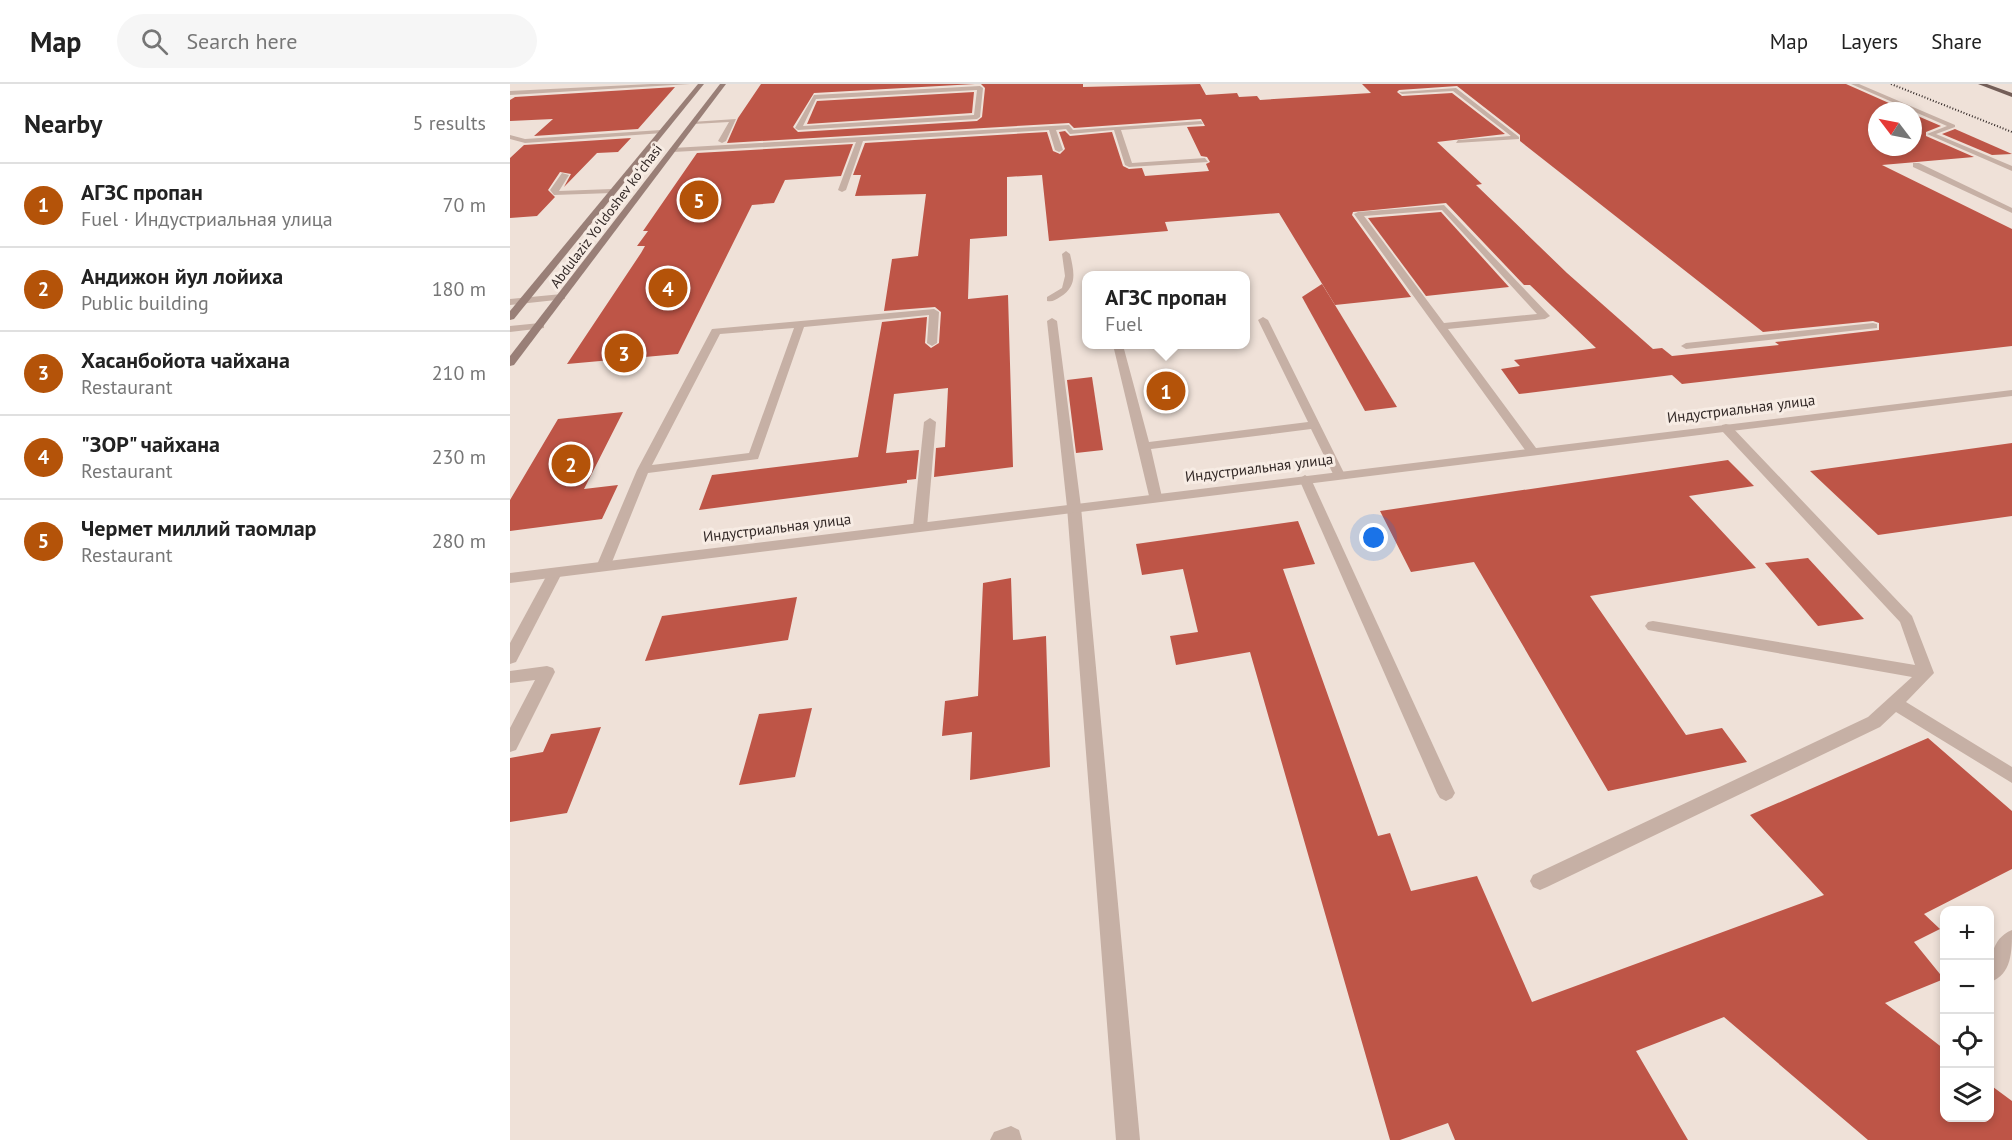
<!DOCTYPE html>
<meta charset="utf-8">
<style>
:root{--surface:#fff;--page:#f6f6f6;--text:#222;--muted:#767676;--line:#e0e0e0;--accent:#b45309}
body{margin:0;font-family:"PT Sans",sans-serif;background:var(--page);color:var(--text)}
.controls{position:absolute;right:18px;bottom:18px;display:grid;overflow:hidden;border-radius:12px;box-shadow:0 3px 9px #0003}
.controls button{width:54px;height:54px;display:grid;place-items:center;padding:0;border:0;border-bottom:2px solid var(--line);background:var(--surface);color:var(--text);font:30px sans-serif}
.compass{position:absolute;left:1358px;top:18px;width:54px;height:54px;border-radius:50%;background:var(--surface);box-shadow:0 3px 9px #0003;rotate:302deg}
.you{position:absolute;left:864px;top:454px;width:21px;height:21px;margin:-15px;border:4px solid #fff;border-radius:50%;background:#1a73e8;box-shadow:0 0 0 9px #1a73e833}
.badge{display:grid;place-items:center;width:39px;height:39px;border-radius:50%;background:var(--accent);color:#fff;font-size:20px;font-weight:700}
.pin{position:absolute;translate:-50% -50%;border:3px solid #fff;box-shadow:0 2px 6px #0006}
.popup{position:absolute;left:572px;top:187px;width:168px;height:78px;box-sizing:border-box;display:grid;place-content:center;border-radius:12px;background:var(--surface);filter:drop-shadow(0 2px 4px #0005);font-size:20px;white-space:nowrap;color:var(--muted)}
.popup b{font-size:22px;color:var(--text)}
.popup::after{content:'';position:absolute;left:50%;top:100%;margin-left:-12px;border:12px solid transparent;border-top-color:var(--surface)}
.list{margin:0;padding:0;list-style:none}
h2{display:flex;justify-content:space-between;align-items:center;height:78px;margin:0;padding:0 24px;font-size:26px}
h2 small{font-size:20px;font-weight:400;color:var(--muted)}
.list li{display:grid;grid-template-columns:39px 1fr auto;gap:18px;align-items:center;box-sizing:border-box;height:84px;padding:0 24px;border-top:2px solid var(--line)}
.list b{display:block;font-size:22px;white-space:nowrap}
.list p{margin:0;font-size:20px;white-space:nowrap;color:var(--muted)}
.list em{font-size:20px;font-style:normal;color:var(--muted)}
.icon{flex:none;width:33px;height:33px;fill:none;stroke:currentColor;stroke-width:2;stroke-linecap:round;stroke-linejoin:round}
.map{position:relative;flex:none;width:1502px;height:1056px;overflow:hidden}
header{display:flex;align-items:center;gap:36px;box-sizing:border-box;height:84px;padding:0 30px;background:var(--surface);border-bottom:2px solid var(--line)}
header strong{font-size:28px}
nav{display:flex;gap:33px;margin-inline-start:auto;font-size:21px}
.search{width:420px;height:54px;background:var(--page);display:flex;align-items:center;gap:15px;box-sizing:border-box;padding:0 21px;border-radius:33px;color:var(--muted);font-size:22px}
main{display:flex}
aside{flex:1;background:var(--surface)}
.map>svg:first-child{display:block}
.building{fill:#be5547;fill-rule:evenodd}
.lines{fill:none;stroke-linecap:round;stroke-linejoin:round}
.service{fill:#c6b0a5;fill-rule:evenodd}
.minor{fill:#c6b0a5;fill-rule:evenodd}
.secondary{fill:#997f77;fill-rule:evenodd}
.primary{fill:#735e58;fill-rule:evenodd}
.rail{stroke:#322826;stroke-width:2;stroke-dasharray:1 2;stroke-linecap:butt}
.labels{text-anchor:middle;stroke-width:6;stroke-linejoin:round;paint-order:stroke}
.far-street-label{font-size:14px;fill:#322826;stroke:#f7ece4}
.street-label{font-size:15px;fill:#322826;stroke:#f7ece4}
</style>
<header>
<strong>Map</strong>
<div class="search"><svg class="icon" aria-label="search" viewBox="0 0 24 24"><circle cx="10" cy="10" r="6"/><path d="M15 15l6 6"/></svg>Search here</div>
<nav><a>Map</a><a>Layers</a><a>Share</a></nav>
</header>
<main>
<aside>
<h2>Nearby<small>5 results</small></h2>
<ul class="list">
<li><span class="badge">1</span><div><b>АГЗС пропан</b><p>Fuel · Индустриальная улица</p></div><em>70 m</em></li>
<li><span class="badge">2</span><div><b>Андижон йул лойиха</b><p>Public building</p></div><em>180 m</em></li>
<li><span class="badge">3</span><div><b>Хасанбойота чайхана</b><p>Restaurant</p></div><em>210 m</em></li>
<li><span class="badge">4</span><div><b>&quot;ЗОР&quot; чайхана</b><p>Restaurant</p></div><em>230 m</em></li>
<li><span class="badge">5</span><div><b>Чермет миллий таомлар</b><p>Restaurant</p></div><em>280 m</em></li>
</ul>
</aside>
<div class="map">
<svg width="1502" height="1056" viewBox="0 0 1502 1056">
<rect width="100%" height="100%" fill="#efe1d8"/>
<g class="building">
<path d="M251 0H465L304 9 283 43 288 48 467 37 472 33 475 4 471 0H573V3L690 0 696 11 727 9 729 13 747 12 750 16 861 9 852 0H1336L1397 27H1367V63H1403V30L1431 42 1416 48V52L1464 73 1372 81 1502 145V262L1172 300 1162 291 1009 310 991 285 1010 282 1004 276 1086 264 1020 201H1014L936 119 843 128 842 131 901 213 825 221 769 129 655 138 658 147 539 157 532 91 497 93V152L460 155 458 215 498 211 503 383 424 393 426 364 435 363 438 304 384 310 376 369 409 366 406 395 397 396V399L189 426 202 391 348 373 372 238 417 233 415 259 421 264 429 259 431 228 425 223 374 227 382 175 408 172 416 110 345 112 351 91H343L355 59 537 48 543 67 550 70 555 65 549 48 555 47 560 52 602 48 613 82 619 85 632 84 635 92 699 87 696 80 700 78 697 73 691 72 677 43 695 42 691 35 564 44 559 39 217 59 228 34ZM947 2 1010 51V57L1253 248 1363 237 1369 239V246L1265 258 1269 261 1162 272 1152 264 1143 265 1057 189 966 101 972 100 927 58 995 50 942 9 892 12 887 8 889 6Z"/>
<path d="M165 3 128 45 24 52 43 35 0 37V16L5 13Z"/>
<path d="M464 8 462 29 297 40 307 17Z"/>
<path d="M1445 45 1502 70 1482 71 1432 50Z"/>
<path d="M121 54 108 68 87 69 54 103 61 90 50 88 38 106 45 113 27 132 0 134V74L14 61Z"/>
<path d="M343 60 331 92 275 96 264 119 242 121 168 270 57 280 131 169 135 162H127L138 147H133L187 69Z"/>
<path d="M931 128 999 203 916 212 858 134Z"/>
<path d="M812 200 825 221 887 323 855 327 792 213Z"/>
<path d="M582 293 593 366 566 369 557 296Z"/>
<path d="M113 328 74 405 108 401 92 435 0 447V416L48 335Z"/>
<path d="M1502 359V432L1368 451 1300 387Z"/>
<path d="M1218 376 1244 402 1179 412 1246 484 1080 512 1176 651 1212 644 1237 678 1098 707 964 478 901 488 870 427Z"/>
<path d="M788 437 805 480 773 485 868 752 880 749 901 807 967 792 1022 918 1314 811 1240 731 1418 654 1502 727V785L1414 830 1430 845 1404 858 1434 895 1375 919 1434 965V1034H1479V1000L1502 1017V1056H1358L1214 933 1126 967 1178 1056H945L938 1039 890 1056H880L740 568 666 581 660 552 688 548 673 485 632 491 626 460Z"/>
<path d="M1298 474 1354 535 1308 542 1255 479Z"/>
<path d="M501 494 503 556 536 552 540 683 460 696 462 648 432 652 435 617 468 612 473 499Z"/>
<path d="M287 513 278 556 135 577 152 532Z"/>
<path d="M302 624 285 693 229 701 249 630Z"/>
<path d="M91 643 57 729 0 738V674L33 668 41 650Z"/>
</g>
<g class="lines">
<g class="service">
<path d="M141 0H180L0 11V7Z"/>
<path d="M1341 0H1349L1445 41V43L1426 50 1502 82V87L1417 50 1437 42Z"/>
<path d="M470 2 473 4 470 33 467 35 288 46 285 44 304 11ZM467 6 464 31 293 42 306 15Z"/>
<path d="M946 4 1009 53V55L946 59 948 56 1001 52 943 7 892 10 889 8Z"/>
<path d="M226 35 216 57 212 59 208 57 219 38 184 40 181 38Z"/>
<path d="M691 37 693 40 611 46 622 79 695 74 698 78 619 83 615 81 604 46 560 50 556 45 546 46 553 66 549 68 545 66 539 46 353 57 336 106 332 108 328 106 346 58 163 68 159 66 163 64 559 41 563 46Z"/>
<path d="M151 46 153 49 15 59 0 55V51L15 55Z"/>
<path d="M1403 79H1409L1502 124V129L1403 83Z"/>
<path d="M52 89 59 91 49 107 102 105 106 107 102 109 44 111 40 106Z"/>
<path d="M934 121 1040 232 1035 235 938 245 1026 364V370H1018L844 130 848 128ZM932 126 1027 230 934 239 854 132Z"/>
<path d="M556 167 560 170C564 188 568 202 550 213 545 216 543 218 537 217V213L552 204 555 192 552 170Z"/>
<path d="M52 210 55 211V215L0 221V215Z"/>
<path d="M424 225 429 228 427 259 422 262 417 259 419 231 294 243 248 375 138 389 100 483 98 486H88L86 483 127 386 202 245ZM284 244 239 369 142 381 210 250Z"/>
<path d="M753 233 758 236 835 391 833 394H825L801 345 641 365 652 413 650 416H640L604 265 609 262 614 265 639 358 798 338 748 236Z"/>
<path d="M542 234 547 237 571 423 630 1056H606L557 423 537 237Z"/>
<path d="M30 239 34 240V244L0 248V242Z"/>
<path d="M1363 239 1367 240V244L1176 265 1171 262 1176 259Z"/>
<path d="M420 334 426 338 417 443 410 447 403 443 414 338Z"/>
<path d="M1216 340 1220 341 1402 532 1424 589 1396 618 1502 683V699L1386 628 1370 643 1037 803 1030 806 1023 803 1020 797 1023 791 1358 633 1402 593 1138 546 1135 542 1138 538 1143 537 1405 581 1390 538 1212 347V341Z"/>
<path d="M795 391 801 395 945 709 942 714 936 717 930 714 927 709 789 395Z"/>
<path d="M45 484 52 489 6 578 0 580V559L38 489Z"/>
<path d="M37 582 43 584 45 588 6 666 0 668V644L25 596 0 599V587Z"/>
<path d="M1502 846C1502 866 1502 891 1480 898 1480 878 1480 855 1502 846Z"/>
<path d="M501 1042 509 1046 512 1056H480L484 1048Z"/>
</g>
<path class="minor" d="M1502 306V312L0 499V489Z"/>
<g class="secondary">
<path d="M188 0H194L4 235 0 236V227Z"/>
<path d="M210 0H216L4 281 0 282V272Z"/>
</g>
<path class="primary" d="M1468 0H1477L1502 9V13Z"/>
<path class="rail" d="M1381 0 1502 48"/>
</g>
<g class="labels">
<g class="far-street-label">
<text transform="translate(96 132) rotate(-53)" y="5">Abdulaziz Yoʻldoshev koʻchasi</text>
</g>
<g class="street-label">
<text transform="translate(1231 325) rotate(-7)" y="5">Индустриальная улица</text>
<text transform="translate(749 384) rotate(-7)" y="5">Индустриальная улица</text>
<text transform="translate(267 444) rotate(-7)" y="5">Индустриальная улица</text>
</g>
</g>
</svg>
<div class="controls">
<button>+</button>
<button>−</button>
<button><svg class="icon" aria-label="locate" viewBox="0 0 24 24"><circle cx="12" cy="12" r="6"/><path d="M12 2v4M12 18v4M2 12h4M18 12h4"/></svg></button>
<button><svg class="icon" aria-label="layers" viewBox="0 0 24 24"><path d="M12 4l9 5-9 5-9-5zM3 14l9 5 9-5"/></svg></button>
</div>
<svg class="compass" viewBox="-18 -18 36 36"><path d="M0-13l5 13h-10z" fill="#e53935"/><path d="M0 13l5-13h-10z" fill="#767676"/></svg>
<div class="you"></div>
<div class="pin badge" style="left:656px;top:307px">1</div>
<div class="popup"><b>АГЗС пропан</b>Fuel</div>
<div class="pin badge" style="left:61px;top:380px">2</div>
<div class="pin badge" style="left:114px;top:269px">3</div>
<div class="pin badge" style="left:158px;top:204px">4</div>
<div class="pin badge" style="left:189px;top:116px">5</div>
</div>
</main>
